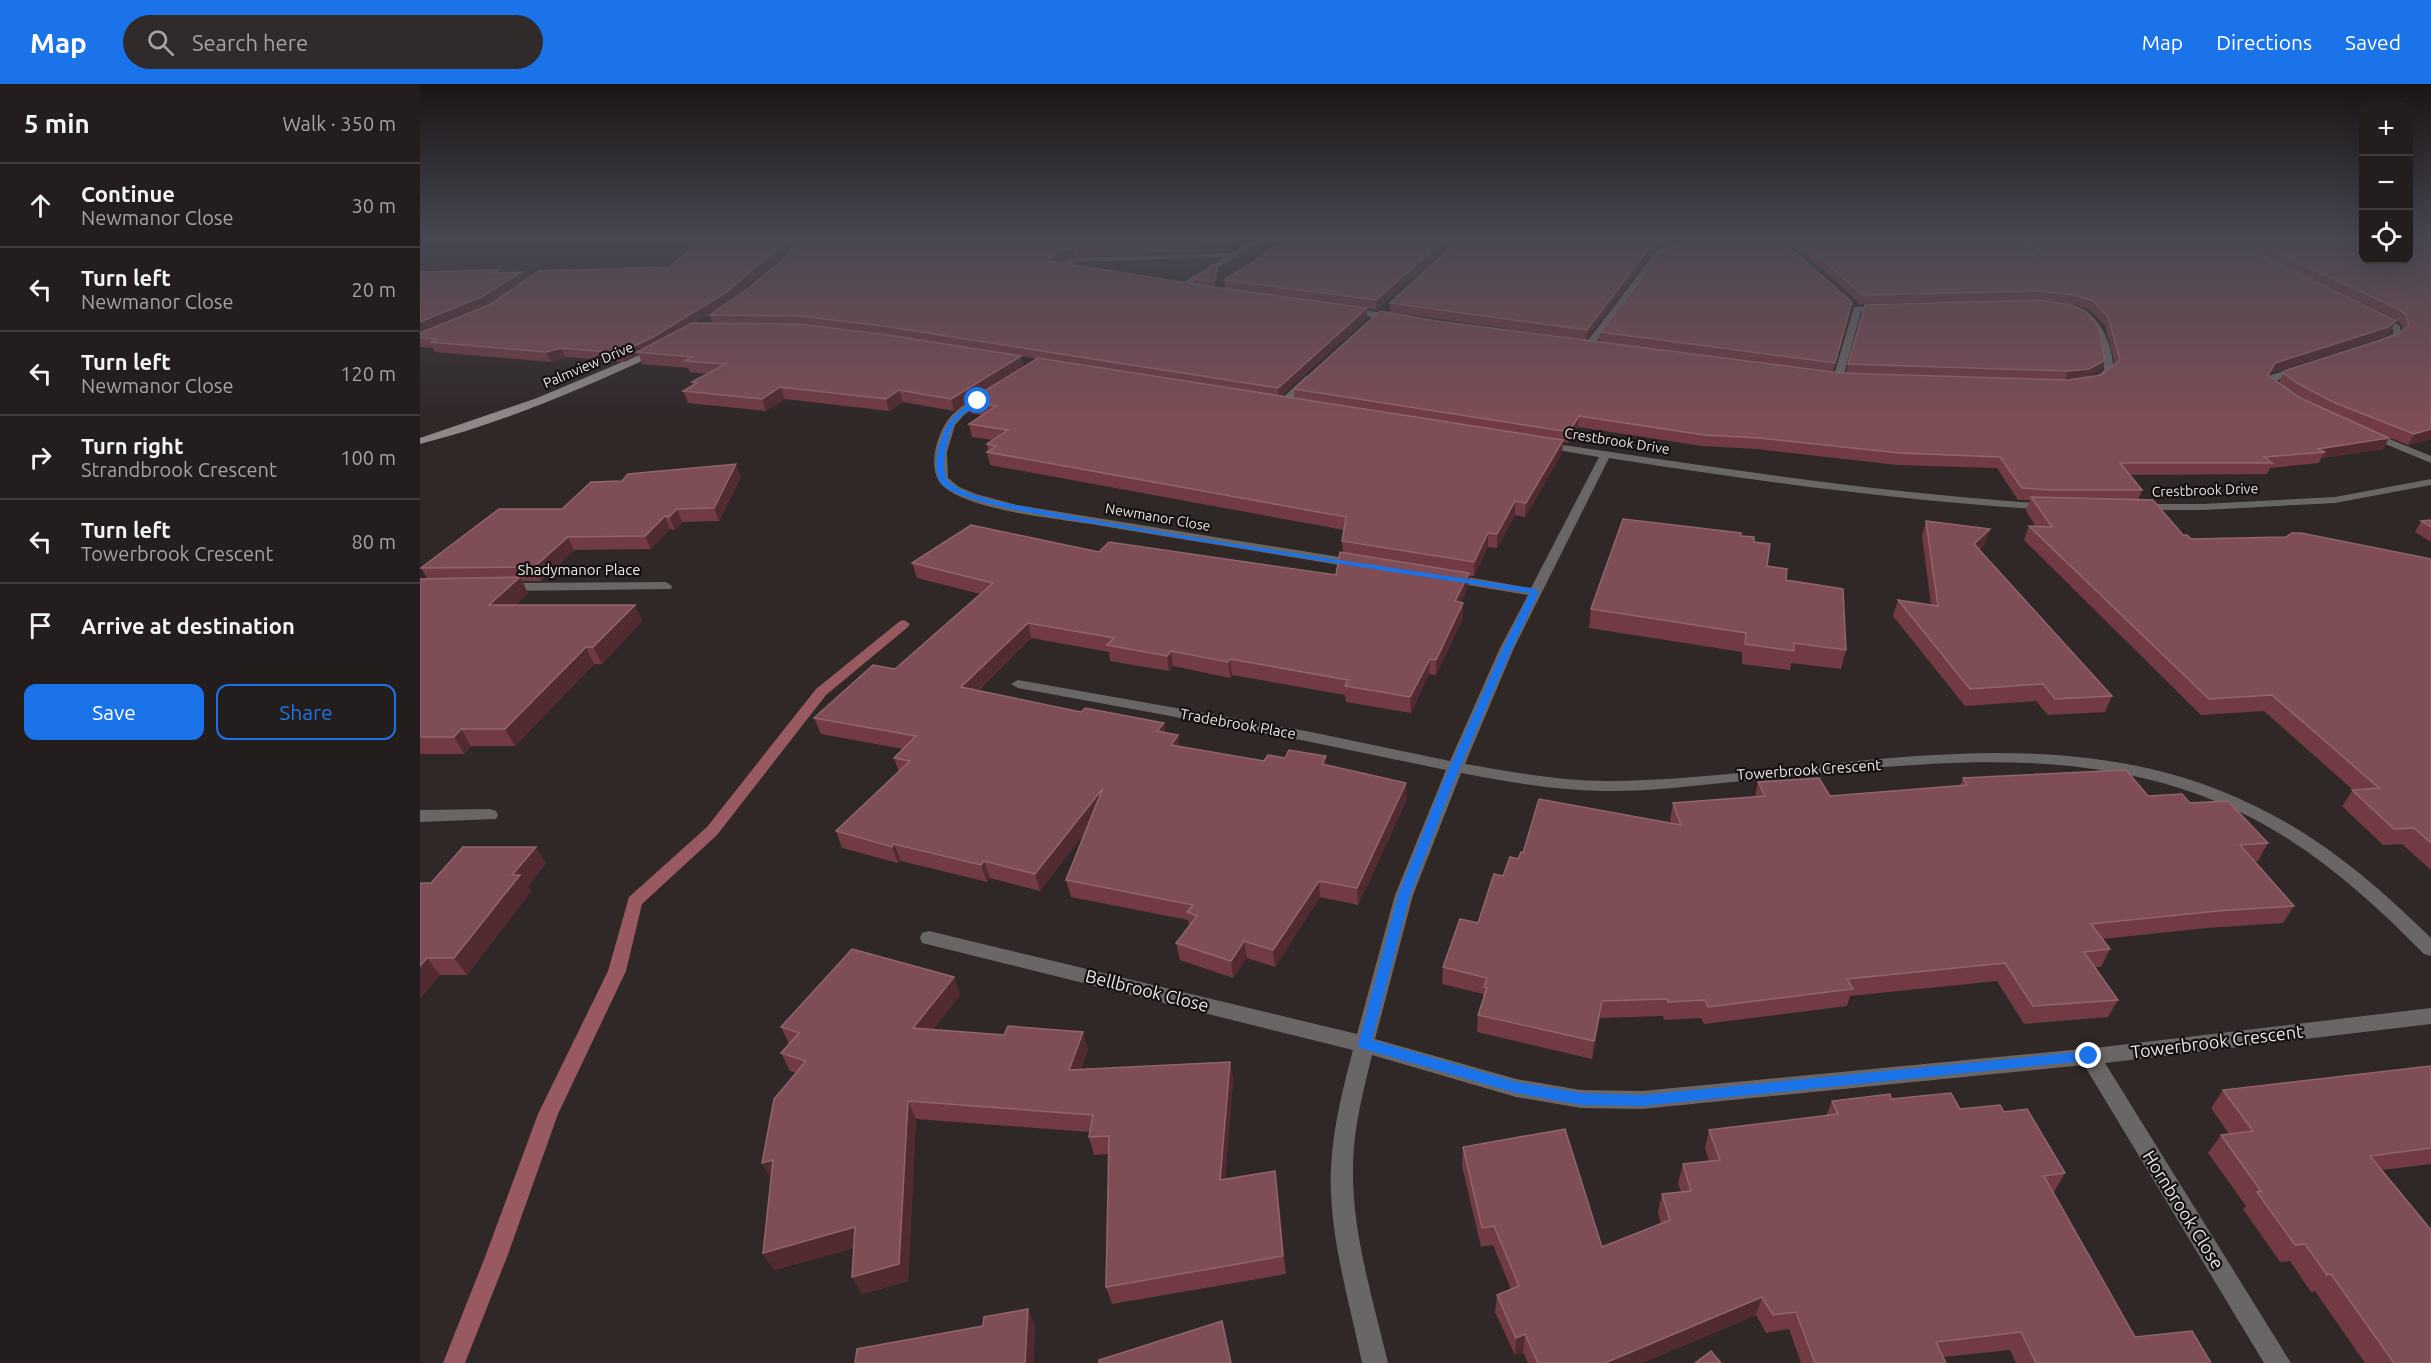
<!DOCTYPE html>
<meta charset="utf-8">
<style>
:root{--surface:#241d1d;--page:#302a2a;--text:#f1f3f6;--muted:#a3a2a4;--line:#413b3b;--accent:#1a73e8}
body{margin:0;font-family:Ubuntu,sans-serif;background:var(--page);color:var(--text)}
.controls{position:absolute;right:18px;top:18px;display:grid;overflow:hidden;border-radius:12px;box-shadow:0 6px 24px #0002}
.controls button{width:54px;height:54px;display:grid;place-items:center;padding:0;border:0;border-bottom:2px solid var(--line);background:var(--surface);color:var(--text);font:30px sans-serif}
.stop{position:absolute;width:18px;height:18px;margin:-14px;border:4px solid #1a73e8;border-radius:50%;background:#fff}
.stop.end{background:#1a73e8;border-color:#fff;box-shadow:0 2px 6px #0008}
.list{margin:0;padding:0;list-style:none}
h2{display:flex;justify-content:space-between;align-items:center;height:78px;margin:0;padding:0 24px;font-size:26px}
h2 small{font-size:20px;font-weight:400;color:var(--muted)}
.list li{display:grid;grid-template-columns:39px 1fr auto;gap:18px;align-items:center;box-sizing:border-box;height:84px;padding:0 24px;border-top:2px solid var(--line)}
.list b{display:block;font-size:22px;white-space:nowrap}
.list p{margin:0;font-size:20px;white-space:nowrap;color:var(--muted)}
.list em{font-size:20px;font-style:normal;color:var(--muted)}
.actions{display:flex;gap:12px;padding:18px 24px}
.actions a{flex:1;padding:14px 0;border:2px solid var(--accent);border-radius:12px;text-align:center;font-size:21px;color:var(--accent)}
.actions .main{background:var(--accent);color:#fff}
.icon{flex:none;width:33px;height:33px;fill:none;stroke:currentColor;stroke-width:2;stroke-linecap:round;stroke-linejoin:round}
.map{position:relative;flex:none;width:2011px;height:1279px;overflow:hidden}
header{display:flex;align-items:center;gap:36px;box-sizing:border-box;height:84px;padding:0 30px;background:var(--accent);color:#fff}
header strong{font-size:28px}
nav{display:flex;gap:33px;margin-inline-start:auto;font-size:21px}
.search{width:420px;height:54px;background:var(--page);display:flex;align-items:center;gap:15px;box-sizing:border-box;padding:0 21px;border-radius:33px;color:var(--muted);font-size:22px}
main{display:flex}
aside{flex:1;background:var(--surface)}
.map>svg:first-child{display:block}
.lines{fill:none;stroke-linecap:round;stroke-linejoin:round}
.stream{fill:#985960;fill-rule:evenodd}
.lane{fill:#6b6666;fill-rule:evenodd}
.street{fill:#6b6666;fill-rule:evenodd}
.secondary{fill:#908888;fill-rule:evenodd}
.wall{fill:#723b43;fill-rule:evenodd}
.shaded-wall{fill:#522b31}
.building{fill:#7f4d55;stroke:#90656b;stroke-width:1.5}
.route{fill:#1a73e8}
.labels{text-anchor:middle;stroke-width:4.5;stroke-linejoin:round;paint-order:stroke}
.far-street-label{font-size:14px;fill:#ebe4e5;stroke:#151111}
.street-label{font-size:15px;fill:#ebe4e5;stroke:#151111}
.near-street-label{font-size:18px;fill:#ebe4e5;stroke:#151111}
</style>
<header>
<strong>Map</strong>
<div class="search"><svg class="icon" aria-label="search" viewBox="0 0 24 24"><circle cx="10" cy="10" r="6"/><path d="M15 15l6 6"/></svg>Search here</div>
<nav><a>Map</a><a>Directions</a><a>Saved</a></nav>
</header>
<main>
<aside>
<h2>5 min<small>Walk · 350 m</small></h2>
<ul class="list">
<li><svg class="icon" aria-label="ahead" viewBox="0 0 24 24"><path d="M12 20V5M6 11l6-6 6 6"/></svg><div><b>Continue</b><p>Newmanor Close</p></div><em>30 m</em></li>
<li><svg class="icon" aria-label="left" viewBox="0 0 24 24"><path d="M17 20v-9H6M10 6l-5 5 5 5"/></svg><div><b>Turn left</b><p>Newmanor Close</p></div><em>20 m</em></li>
<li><svg class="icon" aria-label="left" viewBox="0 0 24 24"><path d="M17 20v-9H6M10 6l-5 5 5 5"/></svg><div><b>Turn left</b><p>Newmanor Close</p></div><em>120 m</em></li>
<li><svg class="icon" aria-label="right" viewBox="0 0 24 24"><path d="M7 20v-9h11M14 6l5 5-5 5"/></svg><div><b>Turn right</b><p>Strandbrook Crescent</p></div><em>100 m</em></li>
<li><svg class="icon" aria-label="left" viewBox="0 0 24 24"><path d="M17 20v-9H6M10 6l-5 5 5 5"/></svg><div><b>Turn left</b><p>Towerbrook Crescent</p></div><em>80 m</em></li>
<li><svg class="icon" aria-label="arrive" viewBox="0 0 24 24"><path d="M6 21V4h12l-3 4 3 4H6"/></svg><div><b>Arrive at destination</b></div></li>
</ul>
<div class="actions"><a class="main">Save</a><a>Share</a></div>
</aside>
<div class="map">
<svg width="2011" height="1279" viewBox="0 0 2011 1279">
<rect width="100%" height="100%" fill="#302727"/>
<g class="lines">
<path class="stream" d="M484 536 490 540 488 543 406 611 297 751 222 820 206 887 138 1030 87 1173 45 1279H23L65 1173 118 1030 188 887 209 813 287 743 396 605 480 537Z"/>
<path class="lane" d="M1604 155H1612L1613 177 1609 179 1605 177Z"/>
<g class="street">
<path d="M835 155H844L768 202 775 203V207L756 203 804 173 656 178 641 183 650 188 646 190 633 185 635 180 655 174 811 169Z"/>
<path d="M1271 157 1274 161 1243 170 1172 263H1166V259L1237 166Z"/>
<path d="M1467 222V226H1464L1441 227 1423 294 1415 296 1413 294 1434 223Z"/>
<path d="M927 223 974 231 978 234 974 237 924 228V224Z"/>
<path d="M1661 228H1667C1686 243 1692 264 1694 287L1684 297 1674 300 1669 297C1673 293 1680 291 1684 286 1683 265 1679 245 1661 232Z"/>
<path d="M1957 229 1980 242 1981 253 1965 260H1959V256L1973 250V245L1954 234V230Z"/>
<path d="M1879 282 1887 284 1856 297 1865 310 1863 312C1853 314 1850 305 1846 297L1851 291Z"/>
<path d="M886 292 894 294 864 322H858V318Z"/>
<path d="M561 311 569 313 544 331 535 341 527 368 528 394 539 403 556 410 597 421 938 476 944 480 938 484C853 470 768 456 682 442 643 435 554 428 524 403 505 387 517 348 531 332 539 323 550 317 561 311Z"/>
<path d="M1950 347 2011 372V379L1946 352 1945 350Z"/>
<path d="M1123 358C1291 383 1459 409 1629 420L1635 423 1629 426C1481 417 1335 397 1189 374L1094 564 1045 680C1092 688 1139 697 1187 697 1403 695 1630 621 1835 722 1902 754 1958 802 2011 854V872L2004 870C1950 815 1892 763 1822 729 1663 651 1481 682 1312 698 1269 702 1226 708 1183 707 1135 706 1088 698 1041 689L993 811 955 955 1096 995 1161 1006 1222 1007 1683 963 2011 924V940L1685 979 1871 1279H1844L1664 981 1222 1025 1161 1024 1096 1013 952 971C943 1008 933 1046 933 1084 932 1150 953 1215 968 1279H942C929 1215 908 1149 911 1083 913 1043 923 1004 933 966L502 859 500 854 502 849 509 847 937 950 975 811 1026 686 886 657 598 604 591 600 598 596 886 647 1030 677 1080 564 1108 511 1030 498 1024 494 1030 490 1111 504 1179 373 1119 363V359Z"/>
<path d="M2011 395V401L1915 419 1783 426H1719L1713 423 1719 420H1783L1915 413Z"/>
<path d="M246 498 252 502 251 505 84 507 78 503 84 499Z"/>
<path d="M70 725 76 727 78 731 76 735 0 738V726Z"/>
</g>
<path class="secondary" d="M238 263 242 266 241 268C164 304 83 339 0 360V354L117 314Z"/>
</g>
<g class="wall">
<path d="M382 155H805L802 167 655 172 636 177V178L774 200V195L798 180V186L795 203 947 224V234L861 312 875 314 874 305 1017 237 1179 257 1180 248 1344 156 1336 155H1605V168L1613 172 1615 171 1614 155H2011V355L1988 361 1961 350 1969 354 1963 365 1901 374 1899 379 1850 384 1847 390 1709 391 1722 406 1718 416 1763 451 1771 455 2011 475V786L1982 760 1963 761 1922 722 1933 706 1844 627 1781 631 1604 456 1609 442 1616 443 1606 427 1610 416H1598L1577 384 1477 381 1337 365 1282 362 1158 343 1148 359 1143 358 1142 369 1105 433 1095 431 1077 464 1068 463 1054 492H1049L1048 503 1041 518 1043 519V534L1016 591 1009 590 991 629 926 618 925 611 812 591 810 594 753 582 749 587 690 577 689 568 611 554 558 607 661 628 744 639 745 649 760 662 844 677 906 681 987 715 938 821 900 813 855 883 827 874 813 894 760 876 756 859 769 842 768 836 651 813 646 796 666 747 620 807 570 794 567 798 481 777 478 779 422 764 416 747 479 688 474 674 483 665 401 650 394 634 475 585 560 510 497 494 492 479 679 468 916 491 923 468 922 457 924 446 570 381 567 368 568 367 567 360 573 356 552 353 549 340 562 331 551 329 548 318 534 327 483 318 469 327 365 315 346 327 268 319 263 307 273 301 272 298 288 290 270 288 268 284 222 280 219 271 204 278 146 273 131 278 15 268 13 264 0 263V188L78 186 79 189 102 188 106 196 311 216 327 205 359 179ZM1357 159 1363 160 1377 166 1401 184 1440 220 1617 216 1428 280 1426 289 1645 296 1657 295 1648 296 1420 289 1413 288 1430 227ZM1871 185 1973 234 1981 240 1983 246 1976 251 1864 287 1859 299 1849 292 1850 289 1963 253 1971 246 1976 237ZM103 198 69 221 34 235 65 222ZM1620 216 1656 221 1670 226 1685 241 1695 280 1681 291 1668 293 1682 285ZM307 219 290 231 293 239H274ZM601 272 616 275 603 283Z"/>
<path d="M1035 155 956 226 805 205 804 196 878 156Z"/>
<path d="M1263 156 1232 168 1166 256 970 228V219Z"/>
<path d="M321 393 299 437 262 438 255 446 250 445 231 465 154 466 121 497H102L108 509 95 521H215L222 537 182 580H174L95 662H51L44 670H0V495L7 494 1 484 142 425 202 397Z"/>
<path d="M2011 436V458L1995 448 2001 437Z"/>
<path d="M1506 437 1565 460 1559 466 1692 612 1685 628 1628 631 1616 617 1545 622 1473 532 1478 516 1511 521 1502 452Z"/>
<path d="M1321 452 1334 458 1347 482 1366 496 1426 566 1421 585 1371 579 1370 586 1322 580V568L1169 544 1171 525Z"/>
<path d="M1543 694 1728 712 1770 719 1848 759 1838 777H1834L1874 822 1863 839 1787 844 1682 855 1690 865 1681 883H1675L1698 916 1688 933 1604 940 1577 897 1430 912 1427 922 1284 940 1281 934 1244 936 1243 932 1180 934 1172 975 1057 948 1058 931 1063 915V910L1022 900 1023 883 1058 839 1083 792 1103 769 1251 739 1250 736 1253 719 1335 713 1338 698 1410 712 1540 702Z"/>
<path d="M126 779 108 802 111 807 47 891H20L0 915 11 799Z"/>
<path d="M534 893 540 911 513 946 668 965 661 985 810 978 813 996 805 1095 855 1087 866 1190 692 1220 686 1203 689 1070 674 1071 669 1053V1048L496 1035 488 1197 442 1210 434 1164 354 1186 343 1169 351 1094 342 1079 376 989 370 987 361 969 369 960 361 943Z"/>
<path d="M2011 982V1080L1962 1086 2011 1279H1945L1895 1207 1891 1208 1870 1177 1860 1178 1823 1125 1826 1122 1788 1069 1801 1051 1809 1050 1791 1024 1803 1006Z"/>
<path d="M1471 1015 1540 1025 1584 1028 1645 1089 1634 1108H1633L1715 1253 1791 1279H1596L1590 1266 1523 1273 1526 1279H1381L1369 1245 1346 1249 1336 1231 1222 1279H1108L1103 1268 1095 1271 1075 1228 1077 1211 1091 1205 1073 1161 1061 1163 1042 1082 1043 1063 1182 1163 1241 1140 1238 1128 1242 1110 1261 1108 1258 1099 1263 1080 1289 1077 1285 1064 1289 1046 1406 1032 1412 1017Z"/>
</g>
<g class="shaded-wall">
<path d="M368 155H380L310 217 238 261 217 268 219 271 204 278 200 269Z"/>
<path d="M802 155H805L802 167 801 159Z"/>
<path d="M1026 155H1035L956 226V216Z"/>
<path d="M1245 155H1269L1263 156 1232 168 1166 256 1167 246 1233 159Z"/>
<path d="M653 164 655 172 636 177 631 185 629 177 635 169Z"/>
<path d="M798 180V186L795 203 794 198Z"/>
<path d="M102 188 106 197 65 222 0 250V238Z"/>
<path d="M947 224V234L859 314 858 304Z"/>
<path d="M1976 237 1971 246 1963 253 1850 289 1844 301 1855 279Z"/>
<path d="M141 264 146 273 131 278 126 268Z"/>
<path d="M601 272 604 283 548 317V318L534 327 531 315Z"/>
<path d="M1685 276 1682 285 1666 294 1645 296 1648 287Z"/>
<path d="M360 303 365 315 346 327 342 315Z"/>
<path d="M479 306 483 318 469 327 466 315Z"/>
<path d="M1159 332 1158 343 1148 359 1149 348Z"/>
<path d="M2011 345V355L1988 361 1994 350Z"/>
<path d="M1969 354 1963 365 1901 374 1905 368 1898 365Z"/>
<path d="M1143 356 1142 369 1105 433 1106 419Z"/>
<path d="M316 380 321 393 299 437 294 424Z"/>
<path d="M1095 417V431L1077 464V450Z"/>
<path d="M257 425 262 438 255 446 249 433Z"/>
<path d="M245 432 250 445 231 465 225 452Z"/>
<path d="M1570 445 1565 460 1549 475 1554 460Z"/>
<path d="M1068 449V463L1054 492V478Z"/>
<path d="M148 453 154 466 121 497 114 483Z"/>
<path d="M1049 489 1048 503 1034 533 1035 517Z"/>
<path d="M100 493 108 509 78 537 69 521Z"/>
<path d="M1043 519V534L1016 591V576Z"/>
<path d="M215 521 222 537 182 580 173 563Z"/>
<path d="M608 539 611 554 545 619 541 603Z"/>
<path d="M166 563 174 580 95 662 85 645Z"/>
<path d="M751 567 753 582 749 587 747 572Z"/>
<path d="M810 575 812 591 810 594 808 578Z"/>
<path d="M1010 575 1009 590 991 629 990 613Z"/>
<path d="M744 639 746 655 737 647Z"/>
<path d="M41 645 51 662 44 670 34 653Z"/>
<path d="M758 651 760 667 751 661Z"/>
<path d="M906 672 907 689 902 680Z"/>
<path d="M986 699 987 715 938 821 937 804Z"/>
<path d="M683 704 687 720 620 807 615 790Z"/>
<path d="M474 760 481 777 478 779 472 763Z"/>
<path d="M116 763 126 779 108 802 111 807 47 891 34 874 92 791Z"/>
<path d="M564 777 570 794 567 798 561 781Z"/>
<path d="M899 797 900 813 855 883 853 866Z"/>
<path d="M824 857 827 874 813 894 811 877Z"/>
<path d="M7 874 20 891 0 915V882Z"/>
<path d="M534 893 540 911 501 962 493 944Z"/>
<path d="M1182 917 1180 934 1172 975 1174 957Z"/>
<path d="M663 948 668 965 654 1003 649 986Z"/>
<path d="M810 978 813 996 804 1114 800 1096Z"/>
<path d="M488 1017 496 1035 488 1197 442 1210 432 1193Z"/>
<path d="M353 1076 352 1097 342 1079Z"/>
<path d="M855 1087 858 1104 866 1190 863 1172Z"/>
<path d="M435 1143 445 1161 354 1186 343 1169Z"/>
<path d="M1342 1213 1336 1231 1222 1279H1185Z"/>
<path d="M608 1225 615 1242 614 1279H605Z"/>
<path d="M1105 1250 1103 1268 1095 1271 1096 1254Z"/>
</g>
<g class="building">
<path d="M284 155H368L307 208 235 252 200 269 141 264 126 268 10 258 17 255 0 254V249L69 221 119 187 249 183Z"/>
<path d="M382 155H802L801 159 653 164 635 169 629 177 792 203 947 224 858 304 463 242 379 232 290 231 327 205 359 179Z"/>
<path d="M870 155 878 156 880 155H1026L956 216 804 196Z"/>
<path d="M1040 155H1245L1233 159 1167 246 970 219Z"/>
<path d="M1281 155H1322L1353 157 1372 166 1432 218 1415 279 1180 248 1242 167 1269 156Z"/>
<path d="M1372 155H1605V168L1613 172 1618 168 1617 155H1809L1976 237 1968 243 1855 279 1848 291 1880 314 1969 354 1898 365 1905 368 1844 373 1852 379H1700L1722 406H1631L1602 404 1580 373 1480 369 1339 354 1284 351 1159 332 1149 348 874 305 960 227 1017 237 1420 289 1648 296 1681 291 1700 276 1688 232 1673 217 1659 212 1620 207 1442 211 1403 176 1379 158Z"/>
<path d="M1828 155H1944V176H1989V155H1991V157L2011 163V345L1994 350 1915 319 1877 299 1863 289 1864 287 1976 251 1989 242 1986 231 1978 225Z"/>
<path d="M798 180 794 198 774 195Z"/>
<path d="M78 186 73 189 102 188 61 213 0 238V188Z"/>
<path d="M1619 216 1651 221 1665 227 1678 241 1685 276 1669 285 1648 287 1428 280 1445 221Z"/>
<path d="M272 239 378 240 461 250 601 272 531 315 479 306 466 315 360 303 342 315 263 307 277 299 272 298 306 280 265 277 272 273 217 268Z"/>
<path d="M618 274 1143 356 1106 419 1095 417 1077 450 1068 449 1054 478 922 457 926 433 567 368 576 362 567 360 588 346 549 340 576 322 548 317Z"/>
<path d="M316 380 294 424 257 425 249 433 245 432 225 452 148 453 114 483 1 484 79 425H142L171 398 202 397 208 390Z"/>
<path d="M1611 413 1733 416 1763 451H1767L1771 455 1866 453 1872 449H1881L2011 475V759L1994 744 1974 745 1932 706 1959 704 1852 611 1789 615 1609 442 1632 443Z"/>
<path d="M1203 435 1321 449V452L1334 453V458L1350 460 1347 482 1367 485 1366 496 1423 505 1426 566 1374 559V567L1325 560 1326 549 1171 525Z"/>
<path d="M2011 436V443L2001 437Z"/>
<path d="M1506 437 1570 445 1554 460 1692 612 1635 615 1623 600 1550 605 1478 516 1518 522Z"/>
<path d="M551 441 679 468 689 458 916 491 920 468 1049 489 1035 517 1043 519 1016 576 1010 575 990 613 925 602 928 596 810 575 808 578 751 567 747 572 687 561 694 554 608 539 541 603 661 628 665 624 744 639 737 647 758 651 751 661 844 677 848 671 865 674 869 666 906 672 902 680 986 699 937 804 899 797 853 866 824 857 811 877 756 859 777 832 767 828 773 821 646 796 683 704 615 790 564 777 561 781 474 760 472 763 416 747 490 677 474 674 496 652 394 634 453 581 475 585 573 499 492 479Z"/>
<path d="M100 493 69 521H215L173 563H166L85 645H41L34 653H0V495Z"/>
<path d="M1706 686 1728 712 1762 710 1770 719 1808 717 1848 759 1820 761 1874 822 1797 827 1671 840 1690 865 1664 868 1698 916 1613 922 1585 879 1427 895 1433 905 1288 923 1285 916 1248 918 1247 915 1182 917 1174 957 1058 931 1067 904 1064 903 1067 894 1023 883 1040 835 1058 839 1074 790 1083 792 1090 773 1098 775 1101 768 1103 769 1119 715 1261 741 1253 719 1345 712 1338 698 1399 694 1410 712 1547 701 1543 694Z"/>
<path d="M43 763H116L92 791H100L34 874H7L0 882V799H11Z"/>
<path d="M432 865 534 893 493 944 584 951 588 942 663 948 649 986 810 978 800 1096 855 1087 863 1172 686 1203 689 1052 669 1053 673 1031 488 1017 479 1180 432 1193 435 1143 343 1169 353 1076 342 1079 354 1015 386 977 361 969 379 949 361 943Z"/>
<path d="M2011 982V1064L1950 1072 2011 1146V1279H1974L1911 1190 1907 1191 1885 1160 1875 1161 1837 1108 1841 1107 1801 1051 1833 1047 1803 1006Z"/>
<path d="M1531 1009 1540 1025 1580 1021 1584 1028 1607 1025 1645 1089 1624 1092 1715 1253 1772 1247 1791 1279H1616L1601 1248 1516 1258 1526 1279H1395L1376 1228 1353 1231 1342 1213 1185 1279H1118L1105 1250 1096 1254 1077 1211 1099 1202 1074 1142 1062 1144 1043 1063 1145 1045 1182 1163 1250 1136 1242 1110 1271 1107 1263 1080 1300 1076 1289 1046 1418 1030 1412 1017 1470 1010 1471 1015Z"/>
<path d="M608 1225 605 1279H435L437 1265 563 1242 564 1233Z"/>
<path d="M802 1237 811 1279H679V1276Z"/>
<path d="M1291 1267 1301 1279H1275Z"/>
</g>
<linearGradient id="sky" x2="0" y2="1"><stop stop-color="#1a1515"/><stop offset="0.46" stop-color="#484752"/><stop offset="1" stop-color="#484752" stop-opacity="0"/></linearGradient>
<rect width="2011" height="334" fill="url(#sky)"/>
<path class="route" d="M555 316 561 317C553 324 543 329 536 337 528 347 519 387 528 397 539 410 583 419 600 422 770 456 944 479 1115 505L1119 508 1092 564 1033 700 990 811 952 956 1096 998 1161 1009 1222 1011 1669 967 1674 968 1676 972 1674 976 1222 1022 1161 1021 1096 1009 940 964 938 960 978 811 1022 700 1083 564 1110 509C974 488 838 468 702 444 668 438 542 422 522 400 509 385 521 349 531 336 537 328 547 322 555 316Z"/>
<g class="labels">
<g class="far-street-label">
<text transform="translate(168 281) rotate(-23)" y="5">Palmview Drive</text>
<text transform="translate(1197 357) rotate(9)" y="5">Crestbrook Drive</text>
<text transform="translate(1785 406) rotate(-2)" y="5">Crestbrook Drive</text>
<text transform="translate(738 433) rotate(10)" y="5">Newmanor Close</text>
</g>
<g class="street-label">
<text x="159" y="491">Shadymanor Place</text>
<text transform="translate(818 640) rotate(10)" y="5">Tradebrook Place</text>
<text transform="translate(1389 686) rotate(-4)" y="5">Towerbrook Crescent</text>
</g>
<g class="near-street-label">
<text transform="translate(727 907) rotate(14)" y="6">Bellbrook Close</text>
<text transform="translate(1797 958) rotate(-7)" y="6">Towerbrook Crescent</text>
<text transform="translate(1763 1126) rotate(58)" y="6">Hornbrook Close</text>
</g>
</g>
</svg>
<div class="controls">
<button>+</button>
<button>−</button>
<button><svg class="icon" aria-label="locate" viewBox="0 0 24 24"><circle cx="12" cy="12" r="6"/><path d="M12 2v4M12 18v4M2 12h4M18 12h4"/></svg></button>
</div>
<div class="stop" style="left:558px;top:317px"></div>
<div class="stop end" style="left:1669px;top:972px"></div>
</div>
</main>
